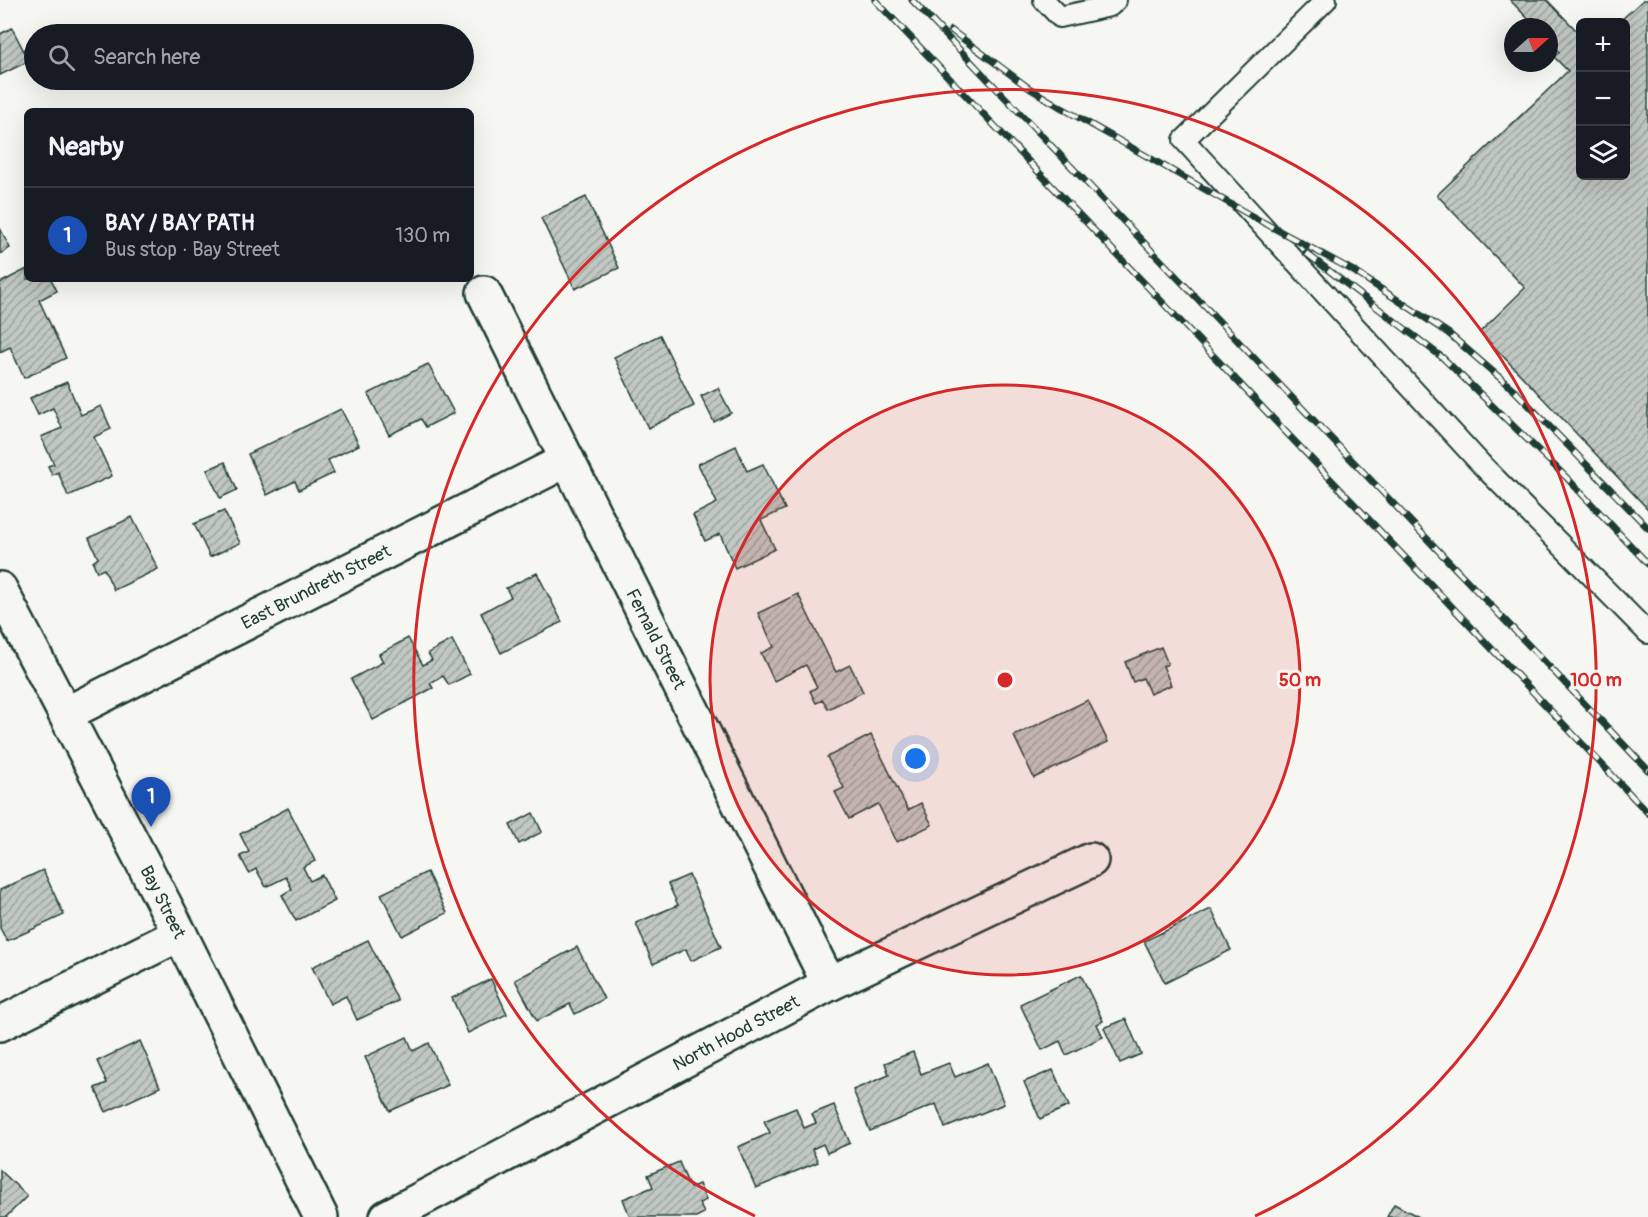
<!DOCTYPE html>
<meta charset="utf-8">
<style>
:root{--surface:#171b24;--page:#20242c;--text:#f1f3f6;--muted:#9ea1a6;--line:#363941;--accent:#1a73e8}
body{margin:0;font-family:Pangolin,sans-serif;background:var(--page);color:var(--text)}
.controls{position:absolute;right:18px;top:18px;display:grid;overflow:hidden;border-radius:9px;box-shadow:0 6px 24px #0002}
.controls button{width:54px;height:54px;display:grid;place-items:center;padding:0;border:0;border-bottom:2px solid var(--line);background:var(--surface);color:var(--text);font:30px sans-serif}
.compass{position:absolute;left:1504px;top:18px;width:54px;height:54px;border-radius:50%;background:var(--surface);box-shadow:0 6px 24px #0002;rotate:69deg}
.you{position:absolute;left:916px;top:759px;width:21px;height:21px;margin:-15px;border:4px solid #fff;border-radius:50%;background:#1a73e8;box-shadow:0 0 0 9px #1a73e833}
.badge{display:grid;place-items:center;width:39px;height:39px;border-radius:50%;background:var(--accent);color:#fff;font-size:20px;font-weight:700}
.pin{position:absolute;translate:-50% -50px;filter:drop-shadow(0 2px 3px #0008)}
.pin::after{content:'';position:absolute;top:32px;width:21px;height:18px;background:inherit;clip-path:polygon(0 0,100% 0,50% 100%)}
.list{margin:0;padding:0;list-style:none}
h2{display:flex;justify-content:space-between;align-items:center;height:78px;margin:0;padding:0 24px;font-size:26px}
h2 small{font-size:20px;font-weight:400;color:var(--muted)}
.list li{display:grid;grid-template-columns:39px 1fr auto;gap:18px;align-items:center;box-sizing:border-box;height:96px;padding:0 24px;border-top:2px solid var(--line)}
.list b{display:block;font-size:22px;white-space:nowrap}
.list p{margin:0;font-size:20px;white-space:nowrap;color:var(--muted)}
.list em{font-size:20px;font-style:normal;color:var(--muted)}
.icon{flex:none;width:33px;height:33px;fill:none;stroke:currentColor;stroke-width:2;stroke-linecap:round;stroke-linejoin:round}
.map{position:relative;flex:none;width:1648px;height:1217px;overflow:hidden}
.search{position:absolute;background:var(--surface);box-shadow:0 6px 24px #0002;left:24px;top:24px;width:450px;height:66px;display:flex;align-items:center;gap:15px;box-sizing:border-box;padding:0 21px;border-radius:33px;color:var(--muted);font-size:22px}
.panel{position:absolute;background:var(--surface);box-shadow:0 6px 24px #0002;left:24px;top:108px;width:450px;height:174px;border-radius:9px}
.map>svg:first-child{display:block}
.building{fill:url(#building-hatch);stroke:#1f3d34;stroke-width:1.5}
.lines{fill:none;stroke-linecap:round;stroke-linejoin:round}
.service-casing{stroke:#1f3d34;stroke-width:24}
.minor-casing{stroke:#1f3d34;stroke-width:38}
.secondary-casing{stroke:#1f3d34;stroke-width:38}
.service{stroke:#f6f6f2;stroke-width:20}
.minor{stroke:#f6f6f2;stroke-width:33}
.secondary{stroke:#f6f6f2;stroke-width:33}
.rail-casing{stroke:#1f3d34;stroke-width:7}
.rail{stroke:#f6f6f2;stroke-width:4.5;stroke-dasharray:14;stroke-linecap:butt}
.ring{fill:none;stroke:#d62828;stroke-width:3}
.labels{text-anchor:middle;stroke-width:6;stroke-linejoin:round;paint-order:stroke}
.street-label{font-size:18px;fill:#1f3d34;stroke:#f6f6f2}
.centre{fill:#d62828;stroke:#f6f6f2;stroke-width:3}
.ring-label{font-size:18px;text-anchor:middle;font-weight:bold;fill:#d62828;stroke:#f6f6f2;stroke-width:6;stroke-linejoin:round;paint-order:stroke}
</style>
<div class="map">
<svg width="1648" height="1217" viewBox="0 0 1648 1217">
<defs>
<pattern id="building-hatch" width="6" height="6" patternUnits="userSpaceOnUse" patternTransform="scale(1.5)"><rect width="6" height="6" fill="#c1c8c3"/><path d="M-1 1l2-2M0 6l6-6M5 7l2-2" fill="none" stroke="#9ca49f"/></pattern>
</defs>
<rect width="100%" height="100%" fill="#f6f6f2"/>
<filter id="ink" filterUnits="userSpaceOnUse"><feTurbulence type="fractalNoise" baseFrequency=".0167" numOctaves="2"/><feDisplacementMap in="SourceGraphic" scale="12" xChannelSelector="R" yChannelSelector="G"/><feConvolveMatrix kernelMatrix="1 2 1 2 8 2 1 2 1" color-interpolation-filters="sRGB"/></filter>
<g filter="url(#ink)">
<g class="building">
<path d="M1510 0H1547L1579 33 1580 31V176H1626V22H1619L1643 0H1648V509L1480 332 1525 288 1437 195 1568 71 1554 57 1559 52 1549 41V27H1536Z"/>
<path d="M12 28 29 61 0 75V34Z"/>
<path d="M586 197 619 268 575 289 541 218Z"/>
<path d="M0 228 10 248 0 254Z"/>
<path d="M27 269V279H51L57 291 39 300 66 358 24 378 10 347 0 352V283Z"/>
<path d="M660 335 694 406 648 428 614 357Z"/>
<path d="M428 364 454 413 426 427 421 419 389 435 368 394Z"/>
<path d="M67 382 81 415 101 406 111 429 94 437 112 476 68 496 58 472 52 475 48 466 54 464 41 437 62 428 53 408 38 415 30 398Z"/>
<path d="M718 388 731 413 714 422 701 396Z"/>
<path d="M341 409 359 445 328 460 334 473 299 490 295 481 267 495 248 454Z"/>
<path d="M736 446 747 471 763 464 785 509 761 520 775 549 735 568 720 534 705 541 693 515 717 503 698 464Z"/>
<path d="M225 462 237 490 220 498 207 470Z"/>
<path d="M224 511 240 543 210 557 194 524Z"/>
<path d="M132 517 158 569 114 590 104 569 97 572 93 562 98 558 89 538Z"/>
<path d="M537 573 562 622 501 653 481 613 511 597 506 588Z"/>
<path d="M798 594 836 672 850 665 863 692 828 709 823 700 816 703 810 691 817 687 806 665 774 681 761 653 774 647 758 613Z"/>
<path d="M408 638 423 665 432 660 428 653 452 640 470 674 449 685 443 676 430 683 433 688 373 720 351 679 383 662 379 654Z"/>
<path d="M1161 647 1168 664 1163 666 1171 685 1150 694 1143 678 1133 682 1125 662Z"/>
<path d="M1088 700 1108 742 1034 778 1014 736Z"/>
<path d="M871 735 908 810 921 803 932 825 897 842 878 804 849 819 835 792 844 788 827 757Z"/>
<path d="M288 808 315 861 303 867 310 881 322 875 335 901 296 921 282 895 292 889 286 877 266 887 256 869 249 873 240 856 249 852 240 834Z"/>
<path d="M533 813 542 832 519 844 510 825Z"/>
<path d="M43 870 64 915 7 941 0 928V890Z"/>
<path d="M427 872 447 913 402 936 381 894Z"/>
<path d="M689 875 721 947 691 961 686 949 653 964 636 923 678 905 668 884Z"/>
<path d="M1211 909 1231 950 1165 983 1144 941Z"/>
<path d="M368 940 398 1001 357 1020 346 996 330 1004 312 967Z"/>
<path d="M577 947 604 999 575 1014 570 1004 537 1021 515 980Z"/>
<path d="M1081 975 1103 1021 1097 1024 1103 1037 1066 1055 1060 1041 1042 1050 1020 1004Z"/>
<path d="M491 979 507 1014 468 1033 452 998Z"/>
<path d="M1126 1019 1141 1054 1120 1063 1104 1028Z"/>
<path d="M407 1037 413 1051 429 1043 448 1085 390 1111 365 1057Z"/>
<path d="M140 1041 160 1087 106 1112 95 1088 107 1083 97 1061Z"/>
<path d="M913 1052 921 1074 949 1063 955 1077 988 1063 1004 1104 945 1128 936 1104 870 1131 853 1090 889 1075 885 1063Z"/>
<path d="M1053 1070 1069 1106 1040 1119 1024 1082Z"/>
<path d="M834 1105 850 1143 827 1153 823 1144 812 1149 818 1162 756 1188 738 1147 770 1133 764 1121 796 1108 804 1128 816 1123 812 1114Z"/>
<path d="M679 1162 690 1188 699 1184 706 1200 699 1203 704 1213 696 1217H630L623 1199 653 1187 648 1175Z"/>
<path d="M0 1170 27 1196 6 1217H0Z"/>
<path d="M1394 1204 1419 1217H1387Z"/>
</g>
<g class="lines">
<g class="service-casing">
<g id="service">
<path d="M1044 0 1060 17 1110 6 1116 0"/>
<path d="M1326 0 1184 140 1481 464 1648 633"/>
</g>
</g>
<g class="minor-casing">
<g id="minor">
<path d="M484 293 829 984"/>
<path d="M66 714 567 460"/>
<path d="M0 1024 180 934"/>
<path d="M387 1217 829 984 1091 860"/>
</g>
</g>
<g class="secondary-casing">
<path id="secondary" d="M0 589 180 934 321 1217"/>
</g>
<use href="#service" class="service"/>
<use href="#minor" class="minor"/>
<use href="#secondary" class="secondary"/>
<g class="rail-casing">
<g id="rail">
<path d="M875 0 1648 813"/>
<path d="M912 0 1648 770"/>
<path d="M951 30 1029 88 1062 108 1257 219 1352 270 1448 333 1514 390 1648 528"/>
<path d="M1306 253 1443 358 1567 478 1648 564"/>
</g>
</g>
<use href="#rail" class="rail"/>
</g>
</g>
<circle cx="1005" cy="680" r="295" fill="#d62828" fill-opacity=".12"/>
<g class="ring">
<circle cx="1005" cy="680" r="295"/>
<path d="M755 1216A591 591 0 1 1 1255 1216"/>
</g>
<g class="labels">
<g class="street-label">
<text transform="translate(316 587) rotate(-27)" y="6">East Brundreth Street</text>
<text transform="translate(656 639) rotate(63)" y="6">Fernald Street</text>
<text transform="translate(163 902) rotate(63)" y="6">Bay Street</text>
<text transform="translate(736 1033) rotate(-28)" y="6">North Hood Street</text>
</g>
</g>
<circle cx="1005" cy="680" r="9" class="centre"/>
<g class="ring-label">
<text x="1300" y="686">50 m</text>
<text x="1596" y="686">100 m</text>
</g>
</svg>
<div class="controls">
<button>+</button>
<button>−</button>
<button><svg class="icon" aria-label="layers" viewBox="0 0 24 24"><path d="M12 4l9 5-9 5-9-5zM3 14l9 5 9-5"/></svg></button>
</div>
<svg class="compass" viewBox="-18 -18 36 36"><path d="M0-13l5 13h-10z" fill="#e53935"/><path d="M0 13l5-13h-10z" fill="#9ea1a6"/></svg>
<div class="you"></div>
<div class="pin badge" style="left:151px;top:827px;background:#1a4fb4">1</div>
<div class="search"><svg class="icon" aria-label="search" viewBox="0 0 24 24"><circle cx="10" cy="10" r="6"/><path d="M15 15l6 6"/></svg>Search here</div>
<section class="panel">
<h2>Nearby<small></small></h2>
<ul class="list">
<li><span class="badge" style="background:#1a4fb4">1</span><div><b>BAY / BAY PATH</b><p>Bus stop · Bay Street</p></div><em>130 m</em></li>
</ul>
</section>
</div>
